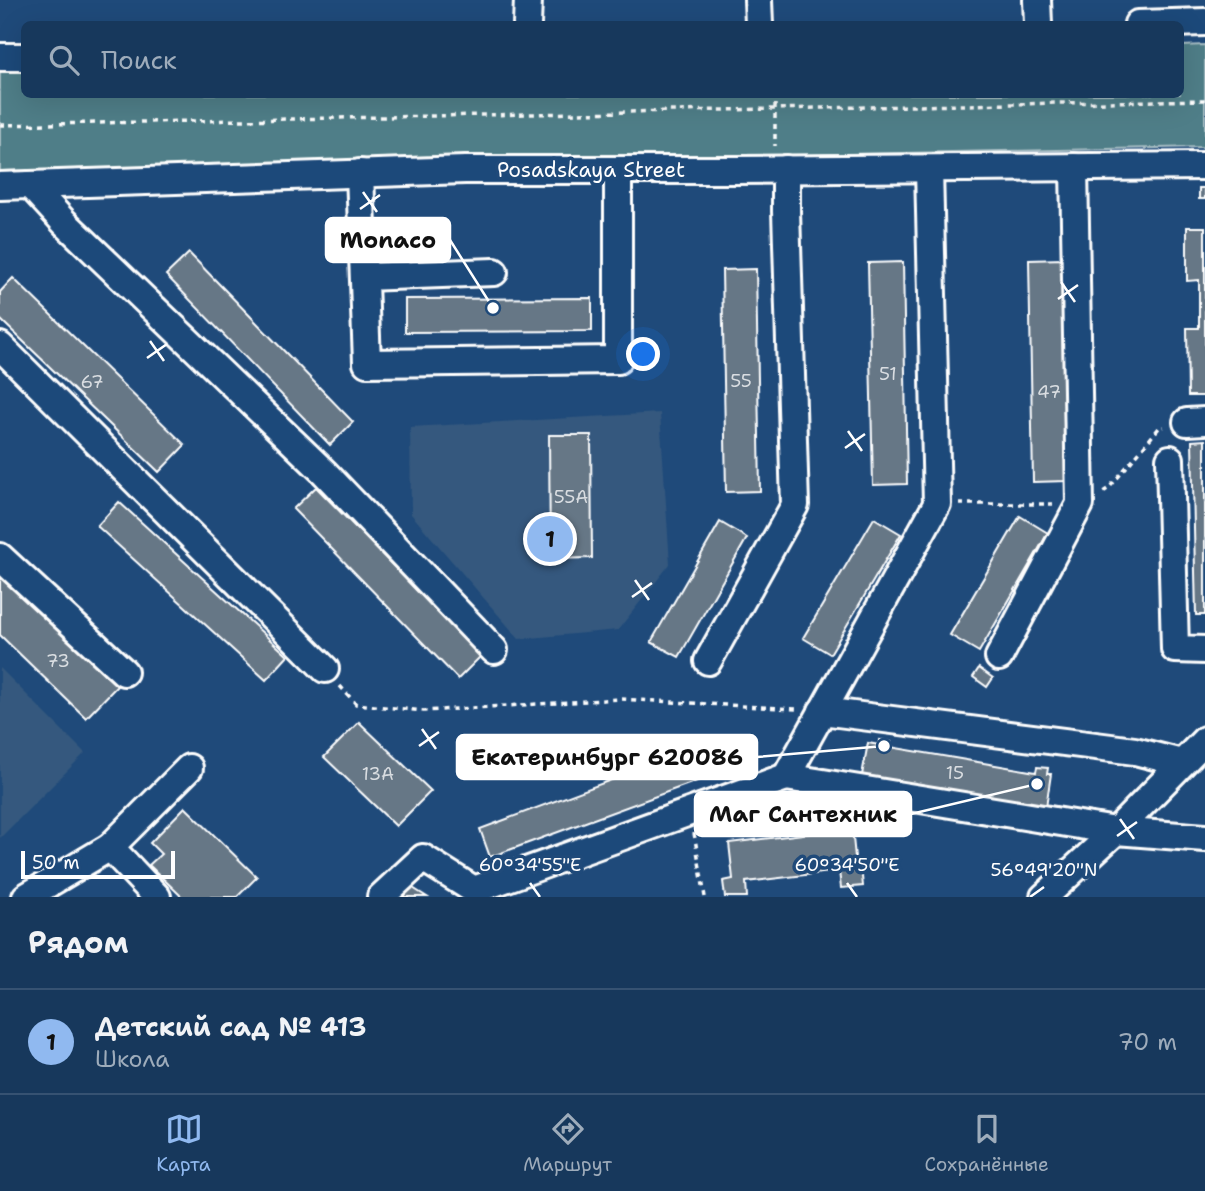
<!DOCTYPE html>
<html lang="ru">
<meta charset="utf-8">
<style>
:root{--surface:#17385c;--page:#244365;--text:#f1f3f6;--muted:#9eacbb;--line:#365272;--accent:#90b9f0}
body{margin:0;font-family:"Shantell Sans",sans-serif;background:var(--page);color:var(--text)}
.scale{position:absolute;left:21px;bottom:18px;width:154px;box-sizing:border-box;padding-left:7px;border:4px solid #fff;border-top:0;font-size:19px;line-height:24px;white-space:nowrap;color:#fff;-webkit-text-stroke:5px #1f4a7a;paint-order:stroke}
.you{position:absolute;left:644px;top:355px;width:24px;height:24px;margin:-18px;border:5px solid #fff;border-radius:50%;background:#1a73e8;box-shadow:0 0 0 10px #1a73e833}
.badge{display:grid;place-items:center;width:46px;height:46px;border-radius:50%;background:var(--accent);color:#111;font-size:23px;font-weight:700}
.pin{position:absolute;translate:-50% -50%;border:4px solid #fff;box-shadow:0 2px 7px #0006}
.list{margin:0;padding:0;list-style:none}
h2{display:flex;justify-content:space-between;align-items:center;height:91px;margin:0;padding:0 28px;font-size:30px}
h2 small{font-size:23px;font-weight:400;color:var(--muted)}
.list li{display:grid;grid-template-columns:46px 1fr auto;gap:21px;align-items:center;box-sizing:border-box;height:105px;padding:0 28px;border-top:2px solid var(--line)}
.list b{display:block;font-size:26px;white-space:nowrap}
.list p{margin:0;font-size:23px;white-space:nowrap;color:var(--muted)}
.list em{font-size:23px;font-style:normal;color:var(--muted)}
.icon{flex:none;width:38px;height:38px;fill:none;stroke:currentColor;stroke-width:2;stroke-linecap:round;stroke-linejoin:round}
.map{position:relative;flex:none;width:1205px;height:897px;overflow:hidden}
.search{position:absolute;background:var(--surface);box-shadow:0 7px 28px #0002;left:21px;right:21px;top:21px;height:77px;display:flex;align-items:center;gap:18px;box-sizing:border-box;padding:0 24px;border-radius:10px;color:var(--muted);font-size:26px}
.sheet{height:196px;background:var(--surface)}
nav{display:flex;justify-content:space-around;align-items:center;box-sizing:border-box;height:98px;border-top:2px solid var(--line);background:var(--surface);font-size:19px;color:var(--muted)}
nav a{display:grid;justify-items:center;gap:4px}
nav .on{color:var(--accent)}
.map>svg:first-child{display:block}
.built{fill:#34587e}
.green{fill:#507e88;stroke:#a8bec4;stroke-width:2}
.building{fill:#667786;stroke:#fff;stroke-width:2}
.lines{fill:none;stroke-linecap:round;stroke-linejoin:round}
.minor-casing{stroke:#fff;stroke-width:32}
.path{stroke:#fff;stroke-width:3.5;stroke-dasharray:5 5;stroke-linecap:butt}
.minor{stroke:#1f4a7a;stroke-width:26}
.ticks{fill:none;stroke:#fff;stroke-width:2.5}
.labels{text-anchor:middle;stroke-width:7;stroke-linejoin:round;paint-order:stroke}
.number-label{font-size:18px;fill:#d9dde1}
.street-label{font-size:21px;fill:#fff;stroke:#1f4a7a}
.ticks-label{font-size:18px;text-anchor:middle;fill:#fff;stroke:#1f4a7a;stroke-width:7;stroke-linejoin:round;paint-order:stroke}
.leader{fill:none;stroke:#fff;stroke-width:2.5}
.callout-dot{fill:#fff;stroke:#1f4a7a;stroke-width:2.5}
.callout{fill:#fff;stroke:#fff;stroke-width:2.5}
.callout-label{font-size:23px;text-anchor:middle;font-weight:bold;fill:#111}
</style>
<div class="map">
<svg width="1205" height="897" viewBox="0 0 1205 897">
<rect width="100%" height="100%" fill="#1f4a7a"/>
<filter id="ink" filterUnits="userSpaceOnUse"><feTurbulence type="fractalNoise" baseFrequency=".0143" numOctaves="2"/><feDisplacementMap in="SourceGraphic" scale="14" xChannelSelector="R" yChannelSelector="G"/><feConvolveMatrix kernelMatrix="1 2 1 2 8 2 1 2 1" color-interpolation-filters="sRGB"/></filter>
<g filter="url(#ink)">
<g class="built">
<path d="M660 413 670 564 618 630 519 639 411 514 410 427Z"/>
<path d="M0 668 85 753 0 838Z"/>
</g>
<path class="green" d="M1205 45V147L0 171V69H24V94H1180L1181 46Z"/>
<g class="building">
<rect x="1199" y="188" width="6" height="11"/>
<path d="M1187 227H1205V396H1188L1187 328H1199V280L1187 281Z"/>
<path d="M189 253 353 422 330 445 166 275Z"/>
<path d="M1063 259 1067 481 1033 482 1029 260Z"/>
<path d="M903 262 907 484 873 485 868 263Z"/>
<path d="M756 269 760 491 726 492 722 270Z"/>
<path d="M13 278 185 445 159 472 0 319V292Z"/>
<path d="M592 298V331L405 332V299Z"/>
<path d="M549 435H591L592 558 550 559Z"/>
<path d="M1205 440V615H1196L1192 441Z"/>
<path d="M316 487 481 656 458 679 293 509Z"/>
<path d="M119 502 288 656 266 680 97 526Z"/>
<path d="M1020 516 1048 533 979 652 950 635Z"/>
<path d="M874 518 901 534 830 654 803 638Z"/>
<path d="M720 522 747 538 679 657 651 642Z"/>
<path d="M0 573 117 686 86 718 0 635Z"/>
<path d="M979 668 993 678 987 687 973 677Z"/>
<path d="M359 722 431 791 396 826 324 757Z"/>
<path d="M880 740 891 742 890 747 1036 772 1037 767 1048 768 1047 774H1051L1046 807 862 775 868 743 879 745Z"/>
<path d="M689 751 700 780 490 857 480 829Z"/>
<path d="M185 807 257 877 237 897H182L149 865 161 854 150 843Z"/>
<path d="M852 828 856 867H861L863 886 841 888 839 871 746 882 747 897H725L723 881 733 879 729 843Z"/>
<path d="M408 885 427 897H400Z"/>
</g>
<g class="lines">
<g class="minor-casing">
<g id="minor">
<path d="M758 0 759 24"/>
<path d="M1037 0 1038 24"/>
<path d="M527 24 528 0"/>
<path d="M1138 24 1205 22"/>
<path d="M0 57H24"/>
<path d="M929 169 937 504 786 777 1116 831 1205 838"/>
<path d="M360 173 367 363 618 360V170"/>
<path d="M30 185 65 223 325 473 494 650"/>
<path d="M0 186 465 170H736L1205 166"/>
<path d="M364 277 494 272"/>
<path d="M0 346 325 669"/>
<path d="M1187 422 1205 421"/>
<path d="M1170 459 1175 649 1205 650"/>
<path d="M0 557 124 672"/>
<path d="M999 657 1080 504 1074 167"/>
<path d="M708 661 795 505 786 211V169"/>
<path d="M822 711 1135 751 1182 763"/>
<path d="M110 847 189 768"/>
<path d="M26 897 110 847 157 897"/>
<path d="M381 897 423 858 474 890 786 777"/>
<path d="M1044 897 1116 831 1205 740"/>
</g>
</g>
<g class="path">
<path d="M775 94V146"/>
<path d="M0 125 1205 100"/>
<path d="M1103 492 1109 488 1159 428 1164 427"/>
<path d="M959 504H1053"/>
<path d="M340 686 356 704 424 711 620 699 796 709"/>
<path d="M694 833 705 897"/>
</g>
<use href="#minor" class="minor"/>
</g>
</g>
<path class="ticks" d="M363 192 377 212M360 209 380 195M1061 282 1075 302M1058 299 1078 285M150 341 164 361M147 358 167 344M848 431 862 451M845 448 865 434M635 580 649 600M632 597 652 583M422 729 436 749M419 746 439 732M1120 819 1134 839M1117 836 1137 822M530 883 540 897M847 883 857 897M1030 897 1044 887"/>
<g class="labels">
<g class="number-label">
<text x="888" y="380">51</text>
<text x="741" y="387">55</text>
<text x="92" y="388">67</text>
<text x="1049" y="398">47</text>
<text x="571" y="503">55А</text>
<text x="58" y="667">73</text>
<text x="955" y="779">15</text>
<text x="378" y="780">13А</text>
</g>
<g class="street-label">
<text x="591" y="177">Posadskaya Street</text>
</g>
</g>
<g class="ticks-label">
<text x="530" y="871">60°34'55"E</text>
<text x="847" y="871">60°34'50"E</text>
<text x="1044" y="876">56°49'20"N</text>
</g>
<path class="leader" d="M493 308L450 240M884 746L757 757M1037 784L911 814"/>
<g class="callout-dot">
<circle cx="493" cy="308" r="7"/>
<circle cx="884" cy="746" r="7"/>
<circle cx="1037" cy="784" r="7"/>
</g>
<g class="callout">
<rect x="326" y="218" width="124" height="44" rx="7"/>
<rect x="457" y="735" width="300" height="44" rx="7"/>
<rect x="695" y="792" width="216" height="44" rx="7"/>
</g>
<g class="callout-label">
<text x="388" y="248">Monaco</text>
<text x="607" y="765">Екатеринбург 620086</text>
<text x="803" y="822">Маг Сантехник</text>
</g>
</svg>
<div class="scale">50 m</div>
<div class="you"></div>
<div class="pin badge" style="left:550px;top:539px">1</div>
<div class="search"><svg class="icon" aria-label="search" viewBox="0 0 24 24"><circle cx="10" cy="10" r="6"/><path d="M15 15l6 6"/></svg>Поиск</div>
</div>
<section class="sheet">
<h2>Рядом<small></small></h2>
<ul class="list">
<li><span class="badge">1</span><div><b>Детский сад № 413</b><p>Школа</p></div><em>70 m</em></li>
</ul>
</section>
<nav>
<a class="on"><svg class="icon" aria-label="map" viewBox="0 0 24 24"><path d="M3 6l6-2 6 2 6-2v14l-6 2-6-2-6 2zM9 4v14M15 6v14"/></svg>Карта</a>
<a><svg class="icon" aria-label="directions" viewBox="0 0 24 24"><path d="M12 3l9 9-9 9-9-9zM9 14v-3h6M13 9l2 2-2 2"/></svg>Маршрут</a>
<a><svg class="icon" aria-label="saved" viewBox="0 0 24 24"><path d="M7 4h10v16l-5-4-5 4z"/></svg>Сохранённые</a>
</nav>
